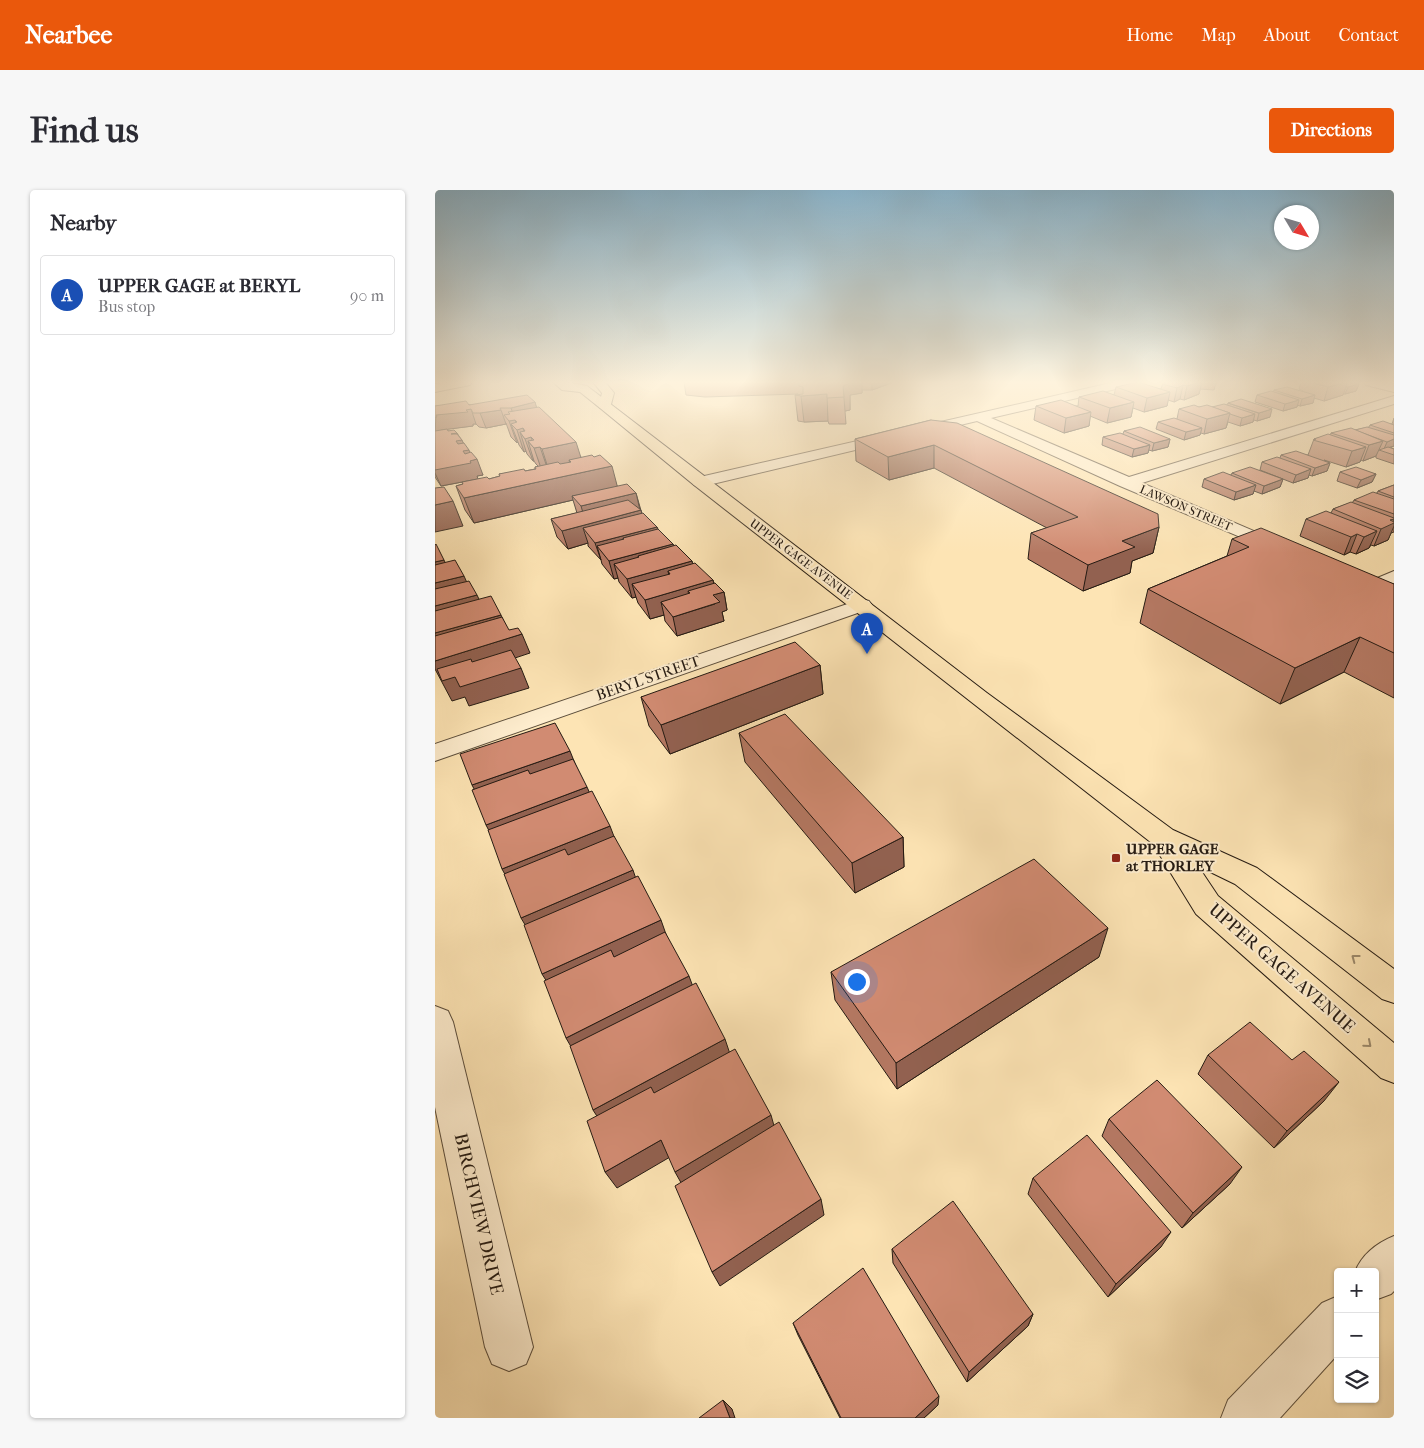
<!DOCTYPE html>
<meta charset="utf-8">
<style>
:root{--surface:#fff;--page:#f7f7f7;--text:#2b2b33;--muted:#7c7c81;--line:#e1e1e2;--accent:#ea580c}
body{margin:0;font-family:"IM FELL French Canon",serif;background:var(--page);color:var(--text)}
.controls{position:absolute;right:15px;bottom:15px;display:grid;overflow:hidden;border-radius:5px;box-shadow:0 1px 4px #0004}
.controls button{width:45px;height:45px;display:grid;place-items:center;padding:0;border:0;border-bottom:1px solid var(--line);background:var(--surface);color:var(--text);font:25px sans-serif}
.compass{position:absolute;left:839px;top:15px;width:45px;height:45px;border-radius:50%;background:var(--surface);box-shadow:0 1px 4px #0004;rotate:128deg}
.you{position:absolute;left:421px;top:791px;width:18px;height:18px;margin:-12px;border:4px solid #fff;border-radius:50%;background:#1a73e8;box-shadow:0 0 0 8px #1a73e833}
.badge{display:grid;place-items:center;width:32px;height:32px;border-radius:50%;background:var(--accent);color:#fff;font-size:16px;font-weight:700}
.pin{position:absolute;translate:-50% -41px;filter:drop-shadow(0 1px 2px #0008)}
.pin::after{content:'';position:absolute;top:26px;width:18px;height:15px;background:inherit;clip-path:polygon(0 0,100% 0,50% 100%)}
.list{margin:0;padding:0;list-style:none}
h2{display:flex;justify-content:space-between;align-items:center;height:65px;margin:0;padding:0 20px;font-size:21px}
h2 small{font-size:16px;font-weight:400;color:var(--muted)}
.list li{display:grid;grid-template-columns:32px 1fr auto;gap:15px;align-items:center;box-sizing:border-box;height:80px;margin:0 10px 10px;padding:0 10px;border:1px solid var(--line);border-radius:5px}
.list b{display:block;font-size:19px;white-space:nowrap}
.list p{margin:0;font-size:16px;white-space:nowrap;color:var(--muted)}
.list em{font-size:16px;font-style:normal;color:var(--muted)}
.icon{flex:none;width:28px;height:28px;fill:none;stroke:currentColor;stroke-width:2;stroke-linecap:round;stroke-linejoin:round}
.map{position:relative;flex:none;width:959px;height:1228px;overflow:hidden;border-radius:5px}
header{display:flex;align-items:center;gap:30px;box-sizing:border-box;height:70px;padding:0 25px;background:var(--accent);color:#fff}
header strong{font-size:24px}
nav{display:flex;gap:28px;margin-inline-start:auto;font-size:18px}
.intro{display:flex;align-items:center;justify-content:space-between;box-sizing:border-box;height:120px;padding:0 30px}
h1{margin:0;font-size:35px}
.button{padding:12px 22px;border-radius:5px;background:var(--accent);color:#fff;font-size:18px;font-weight:700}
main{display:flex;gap:30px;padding:0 30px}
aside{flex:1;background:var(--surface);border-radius:5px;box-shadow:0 1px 4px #0004}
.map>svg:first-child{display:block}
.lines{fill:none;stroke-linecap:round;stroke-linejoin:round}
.minor-casing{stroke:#5b4d3b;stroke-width:2}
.major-casing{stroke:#251b13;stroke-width:2}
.highway-casing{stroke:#251b13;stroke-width:2}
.minor{fill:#feedce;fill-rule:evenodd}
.major{fill:#fde4b4;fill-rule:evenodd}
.highway{fill:#fde4b4;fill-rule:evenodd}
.wall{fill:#b47862;stroke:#251b13}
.shaded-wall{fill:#926150;stroke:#251b13}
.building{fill:#d18b72;stroke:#251b13}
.oneway{stroke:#9c8a6c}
.poi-dot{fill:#8f2418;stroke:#feedce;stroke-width:2}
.labels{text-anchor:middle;stroke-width:4;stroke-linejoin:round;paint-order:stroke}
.far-street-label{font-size:12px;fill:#251b13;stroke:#feedce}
.street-label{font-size:15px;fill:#251b13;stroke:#feedce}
.poi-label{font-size:15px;font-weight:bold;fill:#251b13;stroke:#feedce;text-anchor:start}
.near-street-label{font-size:18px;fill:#251b13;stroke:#feedce}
</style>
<header>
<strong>Nearbee</strong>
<nav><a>Home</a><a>Map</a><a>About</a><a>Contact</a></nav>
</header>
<div class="intro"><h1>Find us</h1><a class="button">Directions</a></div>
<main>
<aside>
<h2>Nearby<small></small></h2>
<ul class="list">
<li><span class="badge" style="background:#1a4fb4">A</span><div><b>UPPER GAGE at BERYL</b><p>Bus stop</p></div><em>90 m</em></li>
</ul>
</aside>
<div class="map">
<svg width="959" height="1228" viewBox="0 0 959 1228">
<rect width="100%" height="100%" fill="#fde4b4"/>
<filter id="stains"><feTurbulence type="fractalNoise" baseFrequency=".004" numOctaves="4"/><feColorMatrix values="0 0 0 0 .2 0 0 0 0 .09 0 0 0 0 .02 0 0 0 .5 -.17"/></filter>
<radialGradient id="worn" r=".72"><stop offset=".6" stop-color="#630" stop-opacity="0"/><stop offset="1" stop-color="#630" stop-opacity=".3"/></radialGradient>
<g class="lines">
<g class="minor-casing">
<g id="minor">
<path d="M680 192H700L698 195 556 228 694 287 959 206V214L707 293 849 354 852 358 849 362 843 363 685 296 542 231 265 297 259 295 257 292 259 289 265 287Z"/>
<path d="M929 192H948L959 194V202L931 195Z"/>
<path d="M959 381V394L942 402 935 404 928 402 925 398 928 394Z"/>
<path d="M427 409 434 411 437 415 434 419 0 571V554Z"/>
<path d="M0 816 13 821 18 832 98 1157 91 1174 74 1181 57 1174 50 1157 0 917Z"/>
<path d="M959 1046V1101L956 1104 940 1110V1082H920C927 1064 942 1053 959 1046Z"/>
<path d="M903 1106V1164L845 1228H786L793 1210 887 1113Z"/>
</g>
</g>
<g class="major-casing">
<path id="major" d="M118 192H131L152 196 552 503 738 640 822 678 959 779V813L947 809 800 694 763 676 783 706 959 853V893L946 888 761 724 718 654 259 295 165 218 145 202 127 200Z"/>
</g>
<g class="highway-casing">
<g id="highway">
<path d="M15 192H37L35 195 0 202V194Z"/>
<path d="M158 192H170L179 203 175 218H165L164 215 167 203Z"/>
</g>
</g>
<use href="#minor" class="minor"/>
<use href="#major" class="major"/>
<use href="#highway" class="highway"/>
</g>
<g class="wall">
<path d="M249 192H459L437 200H427V203L415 205V220L410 221 411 234H394L393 231 369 232 363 231 360 205 363 204 270 207 251 205Z"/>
<path d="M728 192H780L781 193 779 200 765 199 764 204 749 210 745 209 739 212 733 210 732 216 709 222 698 218 696 227 672 233 655 226 654 236 629 243 599 230 601 216H643L644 207 679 205 681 197 726 199Z"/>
<path d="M866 192H915L924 194 921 201 910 204H908V205L889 211 879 208 878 213 865 216 862 215V217L848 221 820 212 822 205 838 202 839 200 868 202V201L864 199Z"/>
<path d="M100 212 101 217 146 267 182 296 201 303 207 324 222 337 223 339 238 354 239 356 257 371V374L278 390 279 393 289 402 292 420 287 422 289 431 242 446 230 431 229 425 215 429 203 413 201 407 197 408 184 392 183 388 179 389 167 374 166 370 153 356V353L133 359 122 347 116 329 142 323 138 310 39 333 30 320 21 296 28 294 27 292 54 289 65 286 64 284 90 281 100 279V277L103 276 101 274 99 271H98L92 264 91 261 89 262 84 255 83 252 82 253 76 247 71 233H70L71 234 51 238 44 237 41 234H38V236L12 239 13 241 22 243 35 263 48 285 42 286 43 289 6 296 0 287V216Z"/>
<path d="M793 213 835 227 822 231 819 230 818 232 805 236 793 232 791 238 769 244 766 243 765 245 749 250 721 239 723 232 742 229 744 219 764 217H777L792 215Z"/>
<path d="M959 228V256L955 257 959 259V274L941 268V266L928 271 926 270 925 272 911 277 889 270 895 273 892 281 877 286 874 285 873 288 858 293 825 280 827 272 845 268 846 265H873L879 249 895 245 896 243 920 240 934 237 935 235 957 234Z"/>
<path d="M496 230 724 337 718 363 697 371 695 383 648 401 593 369 596 343 612 338 499 278 454 290 421 271 420 249Z"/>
<path d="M689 241 735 249 733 257 717 261 714 260 713 263 697 267 667 255 668 247 688 244Z"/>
<path d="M905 282 941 284 937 292 922 298 902 291Z"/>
<path d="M797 283 848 289 845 297 827 304 819 301 818 304 799 310 767 297 769 289 796 285Z"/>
<path d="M959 295V342L956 343 953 350 939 356 936 355 934 358 921 364 915 362 909 365 865 346 871 329 896 323 898 319 918 312 919 310 942 303 943 301Z"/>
<path d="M797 349 959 394V508L909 482 845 514 705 433 713 399 792 366Z"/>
<path d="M385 475 388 504 235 564 214 536 206 507Z"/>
<path d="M304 543 468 647 469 677 420 703 310 572Z"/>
<path d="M664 767 462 899 400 810 396 782Z"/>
<path d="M773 865 857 870 889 911 839 958 763 884Z"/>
<path d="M674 929 795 994 747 1038 667 946Z"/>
<path d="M598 988 726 1057 673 1107 593 1004Z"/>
<path d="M457 1059 598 1124 593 1136 532 1192 458 1073Z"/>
<path d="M358 1133 503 1215 489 1228H405L363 1145Z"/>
</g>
<g class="shaded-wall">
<path d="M413 192H427V203L415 205V220L410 221 408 196Z"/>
<path d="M437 192H459L437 200Z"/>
<path d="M764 192H767L764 204 749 210 752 196Z"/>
<path d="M913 192 908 205 889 211 893 197Z"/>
<path d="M924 194 921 201 910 204 913 197Z"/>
<path d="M748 195 745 209 739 212 742 198Z"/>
<path d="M735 202 732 216 709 222 712 208Z"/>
<path d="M392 204 393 231 369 232 366 206Z"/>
<path d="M880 205 878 213 865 216 867 209Z"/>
<path d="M864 210 862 217 848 221 850 214Z"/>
<path d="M100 212 104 226 80 230 83 239 88 238 91 248 96 247 100 258 105 257 113 280 107 281 99 258 93 251 99 271H98L90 249 85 242 91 261 89 262 82 240 76 234 83 252 82 253 74 231 80 230 76 218Z"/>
<path d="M699 212 696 227 672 233 675 218Z"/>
<path d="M36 219 41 234H38V236L7 240 0 243 1 225Z"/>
<path d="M837 219 835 227 822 231 824 223Z"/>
<path d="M66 220 71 234 51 238 45 223Z"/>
<path d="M656 222 654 236 629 243 631 228Z"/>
<path d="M795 223 791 238 769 244 772 229Z"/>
<path d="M820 224 818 232 805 236 807 228Z"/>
<path d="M767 238 765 245 749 250 751 242Z"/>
<path d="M22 243 25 251 27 250 31 260H34L38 270 42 269 48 285 42 286 43 289 6 296 0 283V280L16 244Z"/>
<path d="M735 249 733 257 717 261 719 253Z"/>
<path d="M959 249V256L949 259 952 252Z"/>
<path d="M948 251 941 266 928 271 934 255Z"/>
<path d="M141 252 148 274 136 272 134 270 136 277 114 281 107 259Z"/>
<path d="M499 255V278L454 290 453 267Z"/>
<path d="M715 255 713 263 697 267 699 259Z"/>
<path d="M931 257 925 272 911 277 917 261Z"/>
<path d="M895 273 892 281 877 286 880 278Z"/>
<path d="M177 276 183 299 137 306 138 310 39 333 29 308Z"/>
<path d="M876 279 873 288 858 293 861 285Z"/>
<path d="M941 284 937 292 922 298 926 290Z"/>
<path d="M848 289 845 297 827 304 829 296Z"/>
<path d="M821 295 818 304 799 310 801 302Z"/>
<path d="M201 303 205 320 151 333 146 316Z"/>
<path d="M18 311 28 336 0 342V315Z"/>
<path d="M206 320 210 337 148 338 153 353 133 359 127 341Z"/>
<path d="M959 329 958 334 959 333V336L953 350 939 356 946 339 955 330Z"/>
<path d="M222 337 226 354 189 349 188 348 192 363 162 356 166 370 160 353Z"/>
<path d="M724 337 718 363 697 371 695 383 648 401 653 375 687 351Z"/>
<path d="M942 341 934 358 921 364 929 347Z"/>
<path d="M922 344 915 362 909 365 916 347Z"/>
<path d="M238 354 243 371 204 367 203 366 207 381 179 374 183 388 179 389 174 371Z"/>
<path d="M9 370 17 388 0 392V372Z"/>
<path d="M257 371 261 389 235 384 233 381 236 396 197 394 201 407 197 408 192 389Z"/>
<path d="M29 386 37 404 0 414V393Z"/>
<path d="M278 390 281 404 289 402 292 420 287 422 289 431 242 446 238 427 280 414 279 410 258 416 255 403 253 401 256 416 235 423 226 412 229 425 215 429 210 410Z"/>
<path d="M42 405 51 424 0 438V416Z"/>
<path d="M66 425 74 443 0 465V443Z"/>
<path d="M87 444 95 463 41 481 86 478 94 498 34 516 30 507 17 511 0 479V471Z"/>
<path d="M925 447 909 482 845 514 860 478Z"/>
<path d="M385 475 388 504 235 564 226 535Z"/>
<path d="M135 561 143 581 48 616 37 595Z"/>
<path d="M152 597 161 617 62 656 51 635Z"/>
<path d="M175 636 183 657 78 699 67 679Z"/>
<path d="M468 647 469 677 420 703 417 673Z"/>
<path d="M198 680 205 701 98 748 86 728Z"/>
<path d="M226 730 233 750 119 803 107 784Z"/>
<path d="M673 738 664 767 462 899 461 873Z"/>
<path d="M254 786 261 805 142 867 131 848Z"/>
<path d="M290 849 296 867 169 937 158 920Z"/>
<path d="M904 892 889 911 839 958 852 941Z"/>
<path d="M336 925 341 943 249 998 240 982Z"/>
<path d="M226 950 235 967 182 998 170 982Z"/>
<path d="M807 977 795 994 747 1038 758 1023Z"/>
<path d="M386 1009 389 1025 285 1096 277 1082Z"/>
<path d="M736 1042 726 1057 673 1107 681 1094Z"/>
<path d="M598 1124 593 1136 532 1192 534 1182Z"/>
<path d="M504 1206 503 1215 489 1228H480Z"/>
<path d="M288 1210 297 1219 300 1228H295Z"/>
</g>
<g class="building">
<path d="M364 192H413V194L408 196 409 207 392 208V204L366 206 360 205 368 204V197L364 196Z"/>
<path d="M703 192 735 202 712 208 681 197Z"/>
<path d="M731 192H764L752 196 748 195 742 198 727 194 732 192Z"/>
<path d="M767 192H780L781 193Z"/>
<path d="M875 192H913L893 197Z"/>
<path d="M912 192H915L924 194 913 197H911Z"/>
<path d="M852 197 880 205 867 209 839 200Z"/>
<path d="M668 201 699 212 675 218 644 207Z"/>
<path d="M836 201 864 210 850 214 822 205Z"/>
<path d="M92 205 100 212 76 218H65L66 220 45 223H38L36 219 31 220 33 222 1 225 2 227H0V216L31 211 34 215Z"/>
<path d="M806 209 837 219 824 223 793 213Z"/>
<path d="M626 210 656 222 631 228 601 216Z"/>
<path d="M789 214 820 224 807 228 795 224V223L777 217Z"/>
<path d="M759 215 764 217 772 215 795 223 772 229 744 219Z"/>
<path d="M104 217 141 252 107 259 105 257 99 258 93 251 99 250 96 247 90 249 85 242 90 241 88 238 82 240 76 234 82 232 80 230 74 231 69 225 75 224 73 222Z"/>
<path d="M739 228 767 238 751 242 723 232Z"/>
<path d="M496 230 522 233 723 324 724 337 687 351 700 357 653 375 596 343 643 327 499 255 453 267 420 249Z"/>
<path d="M948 231 959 235V243L935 235Z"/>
<path d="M705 237 735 249 719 253 689 241Z"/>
<path d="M932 237 959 245V249L952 252 920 240Z"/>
<path d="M916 238 948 251 934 255 896 243Z"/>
<path d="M12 239 13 241 19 240 22 243 16 244H22L27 250 21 251 23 254 29 253 34 260 28 261 30 264 36 262 42 269 35 271 36 273 0 280V241Z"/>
<path d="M685 243 715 255 699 259 668 247Z"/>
<path d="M893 244 931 257 917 261 878 250 881 249H879Z"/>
<path d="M953 257 959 259V265L944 260Z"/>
<path d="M861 261 895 273 880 278 846 265Z"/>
<path d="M157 265 159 267 165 265 177 276 29 308 21 296 28 294 27 292 52 287 54 289 65 286 64 284 89 279 90 281 101 279 100 277 123 272 125 274 136 272 134 270Z"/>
<path d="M842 267 876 279 861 285 827 272Z"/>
<path d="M815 277 848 289 829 296 797 283Z"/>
<path d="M921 277 941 284 926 290 905 282Z"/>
<path d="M788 282 821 295 801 302 769 289Z"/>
<path d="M192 294 201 303 146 316 137 306Z"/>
<path d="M959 295V307L943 301Z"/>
<path d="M9 297 18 311 0 315V298Z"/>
<path d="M938 302 959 309V324L919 310Z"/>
<path d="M193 310 206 320 127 341 116 329Z"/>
<path d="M916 312 959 328V329L955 330 959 332V333L946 339 898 319Z"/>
<path d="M891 321 942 341 929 347 922 344 916 347 871 329Z"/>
<path d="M208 323 222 337 160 353 148 338Z"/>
<path d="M826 338 959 394V463L925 447 860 478 713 399 814 357 797 349Z"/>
<path d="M223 339 238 354 174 371 162 356 189 349 188 348Z"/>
<path d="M1 354 9 370 0 372V355Z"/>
<path d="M241 355 257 371 192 389 179 374 204 367 203 366Z"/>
<path d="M20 370 29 386 0 393V375Z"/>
<path d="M260 373 278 390 210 410 197 394 235 384 233 381Z"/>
<path d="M34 391 42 405 0 416V399Z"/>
<path d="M280 393 289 402 278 405 285 412 238 427 226 412 255 403 253 401Z"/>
<path d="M56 406 66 425 0 443V421Z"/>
<path d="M67 427 74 440 83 438 87 444 0 471V446Z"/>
<path d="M360 452 385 475 226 535 206 507Z"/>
<path d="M76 460 86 478 25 497 20 487 7 491 2 479 36 469 37 472Z"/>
<path d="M350 524 468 647 417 673 304 543Z"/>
<path d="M120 533 135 561 37 595 25 564Z"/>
<path d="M138 569 152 597 51 635 37 600 93 580 95 584Z"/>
<path d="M157 601 175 636 67 679 53 640Z"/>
<path d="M179 646 198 680 86 728 69 684 130 659 133 665Z"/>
<path d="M599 669 673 738 461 873 396 782Z"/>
<path d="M203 686 226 730 107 784 89 735Z"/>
<path d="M230 742 254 786 131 848 109 791 176 760 179 767Z"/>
<path d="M261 793 290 849 158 920 135 856Z"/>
<path d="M815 832 857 870 869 861 904 892 852 941 773 865Z"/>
<path d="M300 859 336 925 240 982 226 950 170 982 152 931 216 897 219 903Z"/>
<path d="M722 890 807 977 758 1023 674 929Z"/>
<path d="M344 932 386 1009 277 1082 240 996Z"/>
<path d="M652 945 736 1042 681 1094 598 988Z"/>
<path d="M518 1011 598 1124 534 1182 457 1059Z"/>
<path d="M428 1078 504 1206 480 1228H406L358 1133Z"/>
<path d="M288 1210 295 1228H264Z"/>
</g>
<defs><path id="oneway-chevron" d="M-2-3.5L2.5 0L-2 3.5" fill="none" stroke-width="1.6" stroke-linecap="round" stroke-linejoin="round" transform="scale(1.25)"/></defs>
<g class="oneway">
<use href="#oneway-chevron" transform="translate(920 768) rotate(-143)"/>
<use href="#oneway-chevron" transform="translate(933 854) rotate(41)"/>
</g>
<linearGradient id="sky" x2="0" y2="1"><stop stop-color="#8bb8d2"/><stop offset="0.53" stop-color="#fef3dd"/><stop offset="1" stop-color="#fef3dd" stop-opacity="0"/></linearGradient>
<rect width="959" height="363" fill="url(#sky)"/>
<rect class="poi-dot" x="676" y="663" width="10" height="10" rx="2.5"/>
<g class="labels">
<g class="far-street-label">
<text transform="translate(751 318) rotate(23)" y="4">LAWSON STREET</text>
<text transform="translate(366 369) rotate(37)" y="4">UPPER GAGE AVENUE</text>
</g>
<g class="street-label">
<text transform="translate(213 488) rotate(-19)" y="5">BERYL STREET</text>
</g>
<g class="poi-label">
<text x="691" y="664">UPPER GAGE<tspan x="691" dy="17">at THORLEY</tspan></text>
</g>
<g class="near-street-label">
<text transform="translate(847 778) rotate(41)" y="6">UPPER GAGE AVENUE</text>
<text transform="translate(44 1024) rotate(77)" y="6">BIRCHVIEW DRIVE</text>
</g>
</g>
<rect width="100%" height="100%" filter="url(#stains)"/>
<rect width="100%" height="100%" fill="url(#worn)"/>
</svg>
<div class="controls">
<button>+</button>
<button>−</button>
<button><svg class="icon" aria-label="layers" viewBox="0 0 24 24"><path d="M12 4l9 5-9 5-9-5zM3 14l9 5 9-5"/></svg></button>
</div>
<svg class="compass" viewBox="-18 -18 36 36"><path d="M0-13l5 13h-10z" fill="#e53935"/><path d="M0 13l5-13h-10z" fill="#7c7c81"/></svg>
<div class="you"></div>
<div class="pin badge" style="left:432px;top:464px;background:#1a4fb4">A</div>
</div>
</main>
